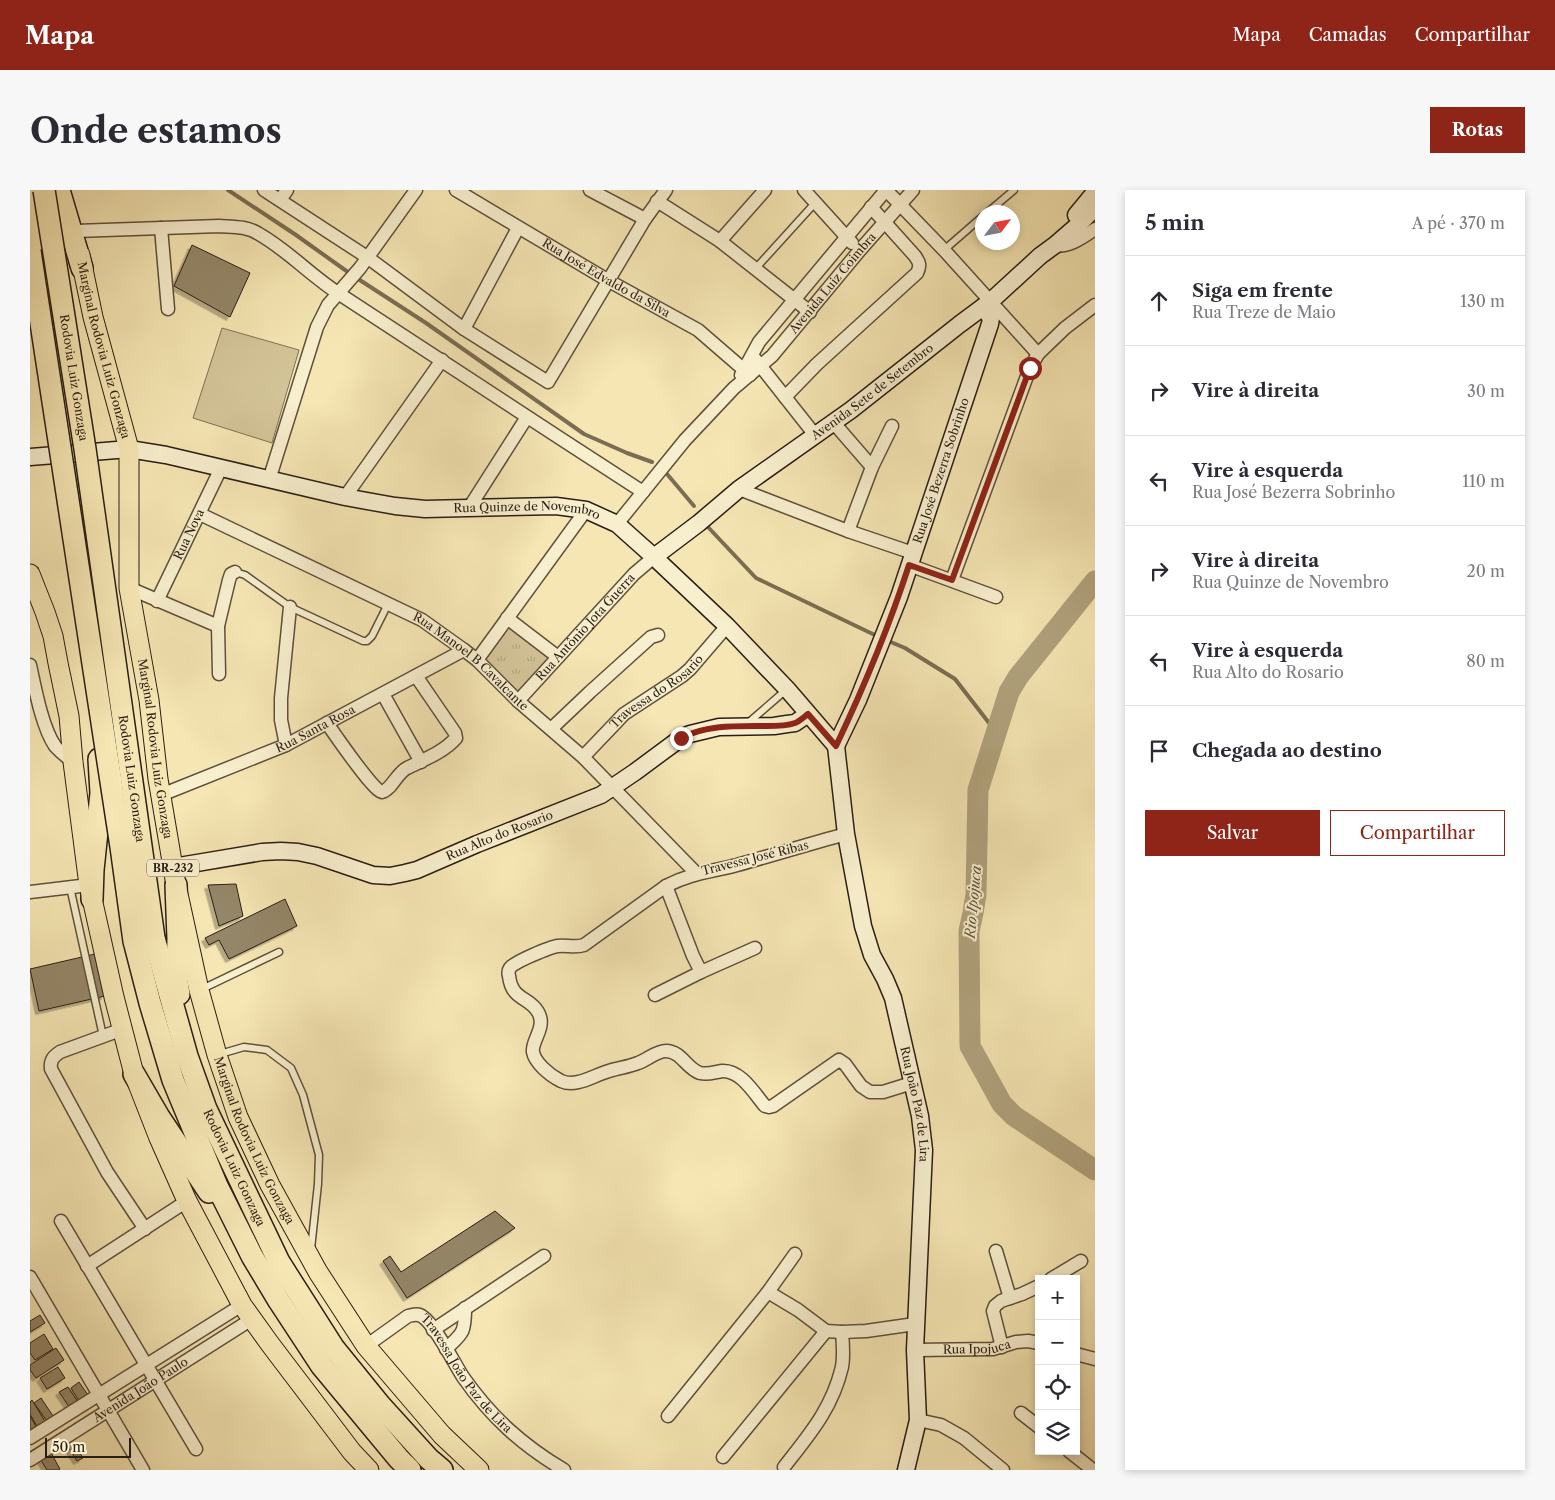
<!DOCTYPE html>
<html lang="pt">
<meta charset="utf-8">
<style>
:root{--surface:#fff;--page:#f7f7f7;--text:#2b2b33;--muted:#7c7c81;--line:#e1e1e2;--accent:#8f2418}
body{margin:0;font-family:"Libre Caslon Text",serif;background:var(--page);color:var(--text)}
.controls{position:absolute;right:15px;bottom:15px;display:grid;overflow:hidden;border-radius:0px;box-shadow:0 2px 8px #0003}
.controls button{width:45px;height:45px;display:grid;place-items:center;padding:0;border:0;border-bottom:1px solid var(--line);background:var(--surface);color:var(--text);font:25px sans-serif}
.compass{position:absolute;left:945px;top:15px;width:45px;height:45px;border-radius:50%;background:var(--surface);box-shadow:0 2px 8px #0003;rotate:58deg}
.scale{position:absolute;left:15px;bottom:12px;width:86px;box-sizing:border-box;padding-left:5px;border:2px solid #2b1e14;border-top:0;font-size:14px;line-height:18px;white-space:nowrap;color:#2b1e14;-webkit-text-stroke:4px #f8efce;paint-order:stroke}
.stop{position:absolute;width:15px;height:15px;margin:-11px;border:4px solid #8f2418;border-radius:50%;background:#fff}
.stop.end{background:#8f2418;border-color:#fff;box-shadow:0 1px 5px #0008}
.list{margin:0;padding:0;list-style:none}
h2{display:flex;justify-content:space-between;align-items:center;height:65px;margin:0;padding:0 20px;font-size:21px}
h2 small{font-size:16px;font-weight:400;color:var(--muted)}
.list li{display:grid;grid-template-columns:32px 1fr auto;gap:15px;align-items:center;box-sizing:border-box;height:90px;padding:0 20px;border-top:1px solid var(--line)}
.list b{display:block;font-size:19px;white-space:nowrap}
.list p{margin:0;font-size:16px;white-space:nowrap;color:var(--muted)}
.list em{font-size:16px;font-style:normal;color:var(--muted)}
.actions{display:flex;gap:10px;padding:15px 20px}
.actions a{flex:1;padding:11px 0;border:1px solid var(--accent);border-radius:0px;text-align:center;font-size:18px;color:var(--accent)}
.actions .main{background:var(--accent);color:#fff}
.icon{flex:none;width:28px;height:28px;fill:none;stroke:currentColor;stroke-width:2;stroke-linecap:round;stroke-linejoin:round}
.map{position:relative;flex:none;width:1065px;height:1280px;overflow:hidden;border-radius:0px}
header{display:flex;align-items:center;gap:30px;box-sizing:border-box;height:70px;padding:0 25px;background:var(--accent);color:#fff}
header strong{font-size:24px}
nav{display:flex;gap:28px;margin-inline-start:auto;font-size:18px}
.intro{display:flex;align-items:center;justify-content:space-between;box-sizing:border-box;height:120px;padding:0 30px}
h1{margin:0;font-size:35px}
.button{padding:12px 22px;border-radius:0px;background:var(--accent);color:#fff;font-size:18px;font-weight:700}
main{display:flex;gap:30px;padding:0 30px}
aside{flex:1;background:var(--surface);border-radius:0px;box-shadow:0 2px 8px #0003}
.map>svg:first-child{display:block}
.park{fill:url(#park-tufts);stroke:#7f7156}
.garden{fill:#d3c498;stroke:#7f7156}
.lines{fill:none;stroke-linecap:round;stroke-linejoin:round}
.stream{stroke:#7b6d53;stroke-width:4}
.river{stroke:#b0a27d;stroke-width:21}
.building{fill:#948667;stroke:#2b1e14;filter:url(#shadow)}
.lane-casing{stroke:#5e503c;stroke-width:9}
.street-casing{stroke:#5e503c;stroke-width:15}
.secondary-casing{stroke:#2b1e14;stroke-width:19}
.primary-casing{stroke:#2b1e14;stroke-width:21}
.highway-casing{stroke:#2b1e14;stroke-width:24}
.lane{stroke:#f8efce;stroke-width:6}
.street{stroke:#f8efce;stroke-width:12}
.secondary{stroke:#f8efce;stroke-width:16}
.primary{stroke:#f5e6b3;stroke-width:19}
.highway{stroke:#f5e6b3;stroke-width:21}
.highway-bridge-casing{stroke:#2b1e14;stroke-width:24;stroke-linecap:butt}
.highway-bridge{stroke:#f5e6b3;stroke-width:21}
.route{stroke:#8f2418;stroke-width:6}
.labels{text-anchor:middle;stroke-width:4;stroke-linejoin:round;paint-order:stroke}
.shield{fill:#f8efce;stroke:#685d4c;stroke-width:1}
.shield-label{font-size:11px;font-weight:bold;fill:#2b1e14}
.street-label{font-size:12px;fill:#2b1e14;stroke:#f8efce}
.water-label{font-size:14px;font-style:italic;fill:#60533e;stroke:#f8efce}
</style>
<header>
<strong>Mapa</strong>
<nav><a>Mapa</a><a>Camadas</a><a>Compartilhar</a></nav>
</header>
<div class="intro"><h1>Onde estamos</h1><a class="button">Rotas</a></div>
<main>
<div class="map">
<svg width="1065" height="1280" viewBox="0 0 1065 1280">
<defs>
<pattern id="park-tufts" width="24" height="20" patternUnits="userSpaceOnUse" patternTransform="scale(1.25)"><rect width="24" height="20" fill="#d3c498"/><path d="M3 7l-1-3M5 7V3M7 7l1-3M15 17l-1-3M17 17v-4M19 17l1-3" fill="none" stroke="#b5a882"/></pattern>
<filter id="shadow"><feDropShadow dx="-3.5" dy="3.5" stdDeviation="0" flood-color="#0004"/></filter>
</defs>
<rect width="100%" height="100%" fill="#f5e6b3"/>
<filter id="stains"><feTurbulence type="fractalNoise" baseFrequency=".004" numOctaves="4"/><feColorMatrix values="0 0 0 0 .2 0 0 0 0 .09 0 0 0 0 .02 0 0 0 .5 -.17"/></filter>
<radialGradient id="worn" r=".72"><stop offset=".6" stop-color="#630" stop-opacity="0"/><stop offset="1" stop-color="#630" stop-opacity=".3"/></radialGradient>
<path class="park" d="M477 434 523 468 488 506 450 470Z"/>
<path class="garden" d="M192 138 269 160 242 253 163 228Z"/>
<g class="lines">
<g class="stream">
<path d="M198 0 266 45 322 85 396 133 554 244 597 263 622 272"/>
<path d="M637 284 664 316"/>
<path d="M677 336 726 388 849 447"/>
<path d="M856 450 875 458 925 489 966 542"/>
</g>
<path class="river" d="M1065 391 988 487 979 502 948 600 946 704 943 723 939 741 940 856 972 914 984 926 1065 980"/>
</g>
<g class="building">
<path d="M162 55 220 83 200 127 144 96Z"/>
<path d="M206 694 213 726 189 736 178 695Z"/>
<path d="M255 709 267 736 199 769 189 750 179 755 175 748Z"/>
<path d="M65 764 75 806 9 821 0 779Z"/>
<path d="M465 1021 485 1038 377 1108 353 1071 360 1066 371 1082Z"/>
<path d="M10 1125 15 1133 0 1142V1131Z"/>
<path d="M14 1144 23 1159 5 1170 0 1163V1153Z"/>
<path d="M26 1158 34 1170 6 1188 0 1180V1175Z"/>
<path d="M28 1177 35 1188 17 1199 10 1188Z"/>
<path d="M49 1192 58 1205 49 1211 41 1198Z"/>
<path d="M38 1197 48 1212 40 1218 29 1202Z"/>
<path d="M11 1208 23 1226 17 1231 4 1213Z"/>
<path d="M2 1210 16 1233 8 1238 0 1224V1212Z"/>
<path d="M0 1226 7 1238 0 1242Z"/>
<path d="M44 1253 53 1268 47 1271 38 1257Z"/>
<path d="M20 1261 30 1279 28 1280H17L9 1267Z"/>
</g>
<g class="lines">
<g class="lane-casing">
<g id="lane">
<path d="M958 22 984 0"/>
<path d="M914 60 952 27"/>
<path d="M726 78 785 13"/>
<path d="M205 382 215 385 260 417 333 451H337L342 446 358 414"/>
<path d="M718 533 756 500"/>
<path d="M40 697 73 846"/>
<path d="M170 800 249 762"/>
<path d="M190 864 214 857 237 860 261 878 273 905 289 965 288 994 281 1059"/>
</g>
</g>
<g class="street-casing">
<g id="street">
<path d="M234 0 337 67 434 139 518 192 615 29 636 0"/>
<path id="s1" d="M426 0 579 91 668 140 720 185"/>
<path d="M560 0 615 29"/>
<path d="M774 0 822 53"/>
<path d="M856 0 914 60 1008 164"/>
<path d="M250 10 257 0"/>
<path d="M627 11 690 51 780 122"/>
<path d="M131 38 138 119"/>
<path d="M46 41 189 36C203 37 217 36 229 44 259 61 282 87 311 105 412 171 512 237 613 302"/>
<path d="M690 51 735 0"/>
<path d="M1024 55C1039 58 1053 47 1065 39"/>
<path d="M434 139 488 38"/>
<path d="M725 169 785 245"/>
<path d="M711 185 729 152 856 0"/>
<path d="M755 207 787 174 887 83C891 75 889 72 885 66L841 17"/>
<path d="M803 232 842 277"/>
<path d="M239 290 287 137 298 115 330 78 386 0"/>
<path d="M709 299 818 341 883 363"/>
<path d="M315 307 412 170"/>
<path d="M439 318 497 227"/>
<path id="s2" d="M170 324 392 430 434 460 447 470 488 511 553 567 666 683"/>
<path id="s3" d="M587 334 655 250 704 198 742 166 830 60 883 0"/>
<path d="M818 341 842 277 862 236"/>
<path d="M879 375 966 407"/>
<path d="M922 390 1000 178 1008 164 1035 138 1065 115"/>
<path d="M99 398 188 436"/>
<path id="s4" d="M127 411 191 278"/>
<path d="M477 428 528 467"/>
<path d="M447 470 556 320"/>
<path d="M0 475C5 498 12 537 25 556 30 562 37 567 43 572"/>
<path d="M189 484 188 436 199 390 201 384 205 382"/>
<path d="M353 504 391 572"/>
<path id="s5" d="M488 511 604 384 624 367"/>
<path d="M297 533C303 542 345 603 352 602 361 600 367 583 377 578 393 570 414 562 426 548L425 543 386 486"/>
<path d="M521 539 560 502 621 447 628 445"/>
<path d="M256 555 251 530V508L260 417"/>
<path id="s6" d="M553 567 594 524 652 486 660 479 697 436"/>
<path id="s7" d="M131 605 256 555 434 460"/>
<path d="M816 644C779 654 743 665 707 675 681 682 661 683 636 696L554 755C545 758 537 755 528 756 520 757 484 772 480 778 478 781 478 783 479 786 482 811 499 806 508 822 517 837 501 851 503 862 504 868 509 874 513 878 518 883 525 888 531 891 546 898 564 885 579 881 588 878 598 877 608 873 617 870 626 861 636 861 651 861 657 879 670 883 678 885 685 882 692 881 711 880 724 903 735 916L739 917 743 916 809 870 815 874 831 896 840 902H853L882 893"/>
<path d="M636 696 663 766 671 782"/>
<path d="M0 702 59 695"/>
<path d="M625 805 671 782 725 758"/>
<path d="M93 839 30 862C23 867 20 870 21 879L77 982 115 1039"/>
<path d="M31 1031 166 1259"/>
<path d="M966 1061 980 1108"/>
<path d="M57 1076 157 1011"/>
<path d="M0 1087 113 1280"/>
<path d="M1021 1089 1051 1071"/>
<path d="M738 1102 768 1120 796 1141 812 1142 836 1141 885 1134"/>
<path d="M403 1140 514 1066"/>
<path id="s8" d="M336 1156 378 1126C383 1125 388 1123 393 1127 405 1135 424 1173 433 1187 461 1227 492 1255 534 1280"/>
<path d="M972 1157 963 1121 965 1116 971 1111 992 1104 1009 1096"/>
<path d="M416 1159C433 1143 435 1143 435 1118"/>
<path id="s9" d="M885 1160 963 1159 986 1152 998 1151 1009 1153"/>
<path d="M1046 1164 1065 1169"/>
<path d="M991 1223 1009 1237"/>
<path d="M638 1226 738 1102 765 1064"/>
<path d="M888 1230 911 1235 934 1248 973 1280"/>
<path d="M0 1248 212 1115"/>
<path d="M1039 1261 1063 1280"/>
<path d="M693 1267 796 1141"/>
<path id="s10" d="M0 1270 222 1129"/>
<path d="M754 1277C779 1245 802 1219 812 1177 814 1166 813 1154 812 1142"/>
</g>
</g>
<g class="secondary-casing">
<g id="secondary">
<path d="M1046 25 1065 2"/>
<path id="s11" d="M0 267 99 259 136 265 315 307 365 316 395 319 526 316 556 320 587 334 624 367 697 436 757 499 806 556"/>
<path id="s12" d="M624 367 669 333 709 299 821 220 930 134 961 111 1010 66 1025 55 1048 35 1065 18"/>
<path id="s13" d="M806 556 816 644 833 736 842 765 855 789 863 808 890 926 894 960 885 1160 888 1230 876 1280"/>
<path id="s14" d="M806 556 828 510 869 407 960 134 961 128 953 117"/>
<path id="s15" d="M143 677 232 662 251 661 268 662 287 666 343 685 360 686 375 683 387 680 447 654 571 605 605 582 651 548 660 544 689 537 744 536 757 534 765 533 778 524"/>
</g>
</g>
<g class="primary-casing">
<g id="primary">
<path id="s16" d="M50 65 63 127 99 259V398L119 510 128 589 146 695 169 800 187 865 208 927 240 995 288 1082 336 1156 412 1245 449 1280"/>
<path d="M0 384 15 422 23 446 28 473 39 526 43 572 59 695 84 807 104 884 129 948 157 1011 212 1115 240 1154 322 1262 339 1280"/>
</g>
</g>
<g class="highway-casing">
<g id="highway">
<path d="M29 0 52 78"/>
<path d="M146 695 148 749 147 791 149 804"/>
<path d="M62 709 63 680 71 603 69 569"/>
<path id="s17" d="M124 748 157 866 176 919 249 1072 303 1157 350 1215 399 1269 412 1280"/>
<path d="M104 751 120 813 143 890 187 996 222 1066 249 1111 291 1175 369 1269 380 1280"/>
<path d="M104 884 129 927 179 1002"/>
</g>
</g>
<use href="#lane" class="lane"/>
<use href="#street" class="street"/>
<use href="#secondary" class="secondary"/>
<use href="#primary" class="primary"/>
<use href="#highway" class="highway"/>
<g class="highway-bridge-casing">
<g id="highway-bridge">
<path id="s18" d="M14 0 55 259 124 748"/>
<path d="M0 61 91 657 104 751"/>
</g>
</g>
<use href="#highway-bridge" class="highway-bridge"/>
</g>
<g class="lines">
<path class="route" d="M651 548C674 536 700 536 726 536 739 536 754 537 765 533 770 531 774 527 778 524L806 556C834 497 859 437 879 375L922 390 1000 178"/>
</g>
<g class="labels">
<rect class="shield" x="117" y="669.5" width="52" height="17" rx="4"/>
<g class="shield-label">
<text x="143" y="682">BR-232</text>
</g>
<g class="street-label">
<text dy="4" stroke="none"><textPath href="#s1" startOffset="174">Rua José Edvaldo da Silva</textPath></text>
<text dy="4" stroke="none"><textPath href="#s3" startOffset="324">Avenida Luiz Coimbra</textPath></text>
<text dy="4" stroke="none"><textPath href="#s16" startOffset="98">Marginal Rodovia Luiz Gonzaga</textPath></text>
<text dy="4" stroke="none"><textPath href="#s18" startOffset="190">Rodovia Luiz Gonzaga</textPath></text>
<text dy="4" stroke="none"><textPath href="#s12" startOffset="274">Avenida Sete de Setembro</textPath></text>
<text dy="4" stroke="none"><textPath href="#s14" startOffset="295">Rua José Bezerra Sobrinho</textPath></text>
<text dy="4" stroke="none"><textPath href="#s11" startOffset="504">Rua Quinze de Novembro</textPath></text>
<text dy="4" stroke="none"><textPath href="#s4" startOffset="74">Rua Nova</textPath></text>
<text dy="4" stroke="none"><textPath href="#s5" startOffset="100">Rua Antônio Jota Guerra</textPath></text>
<text dy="4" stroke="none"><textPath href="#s2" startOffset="310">Rua Manoel B Cavalcante</textPath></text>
<text dy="4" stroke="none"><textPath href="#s6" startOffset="99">Travessa do Rosario</textPath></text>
<text dy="4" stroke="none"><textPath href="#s7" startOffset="168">Rua Santa Rosa</textPath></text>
<text dy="4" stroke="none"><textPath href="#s16" startOffset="502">Marginal Rodovia Luiz Gonzaga</textPath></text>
<text dy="4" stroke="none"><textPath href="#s18" startOffset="595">Rodovia Luiz Gonzaga</textPath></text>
<text dy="4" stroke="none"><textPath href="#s15" startOffset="339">Rua Alto do Rosario</textPath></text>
<text transform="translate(725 668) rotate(-14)" y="4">Travessa José Ribas</text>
<text dy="4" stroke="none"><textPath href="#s13" startOffset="369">Rua João Paz de Lira</textPath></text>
<text dy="4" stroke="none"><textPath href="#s16" startOffset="908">Marginal Rodovia Luiz Gonzaga</textPath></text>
<text dy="4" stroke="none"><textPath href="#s17" startOffset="244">Rodovia Luiz Gonzaga</textPath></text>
<text dy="4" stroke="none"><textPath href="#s9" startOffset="62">Rua Ipojuca</textPath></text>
<text dy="4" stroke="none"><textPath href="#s8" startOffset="139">Travessa João Paz de Lira</textPath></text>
<text dy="4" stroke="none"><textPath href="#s10" startOffset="131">Avenida João Paulo</textPath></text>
</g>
<g class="water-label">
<text transform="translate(943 712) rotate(-85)" y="5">Rio Ipojuca</text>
</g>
</g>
<rect width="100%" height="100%" filter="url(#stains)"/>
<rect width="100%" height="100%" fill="url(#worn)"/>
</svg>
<div class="controls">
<button>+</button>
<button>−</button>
<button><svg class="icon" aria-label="locate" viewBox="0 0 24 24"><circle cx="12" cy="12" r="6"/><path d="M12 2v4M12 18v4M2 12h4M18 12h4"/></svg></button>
<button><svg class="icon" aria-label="layers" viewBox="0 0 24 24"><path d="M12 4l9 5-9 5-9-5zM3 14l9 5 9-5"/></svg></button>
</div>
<svg class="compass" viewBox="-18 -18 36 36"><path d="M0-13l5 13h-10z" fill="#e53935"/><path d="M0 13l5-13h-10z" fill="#7c7c81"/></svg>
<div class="scale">50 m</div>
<div class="stop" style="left:1000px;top:178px"></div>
<div class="stop end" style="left:651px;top:548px"></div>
</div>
<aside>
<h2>5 min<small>A pé · 370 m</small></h2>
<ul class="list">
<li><svg class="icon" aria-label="ahead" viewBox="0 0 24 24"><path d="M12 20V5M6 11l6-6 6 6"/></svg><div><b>Siga em frente</b><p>Rua Treze de Maio</p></div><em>130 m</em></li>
<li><svg class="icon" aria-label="right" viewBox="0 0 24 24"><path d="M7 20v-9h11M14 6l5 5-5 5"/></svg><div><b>Vire à direita</b></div><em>30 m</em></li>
<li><svg class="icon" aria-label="left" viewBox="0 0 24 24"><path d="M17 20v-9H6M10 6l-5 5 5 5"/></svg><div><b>Vire à esquerda</b><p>Rua José Bezerra Sobrinho</p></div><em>110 m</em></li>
<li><svg class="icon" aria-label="right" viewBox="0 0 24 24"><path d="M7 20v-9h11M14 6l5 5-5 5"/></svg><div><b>Vire à direita</b><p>Rua Quinze de Novembro</p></div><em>20 m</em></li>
<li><svg class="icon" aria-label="left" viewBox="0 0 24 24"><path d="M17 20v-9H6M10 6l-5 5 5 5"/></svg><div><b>Vire à esquerda</b><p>Rua Alto do Rosario</p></div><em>80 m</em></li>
<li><svg class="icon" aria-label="arrive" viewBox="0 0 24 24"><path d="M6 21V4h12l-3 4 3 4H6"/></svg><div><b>Chegada ao destino</b></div></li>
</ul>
<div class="actions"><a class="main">Salvar</a><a>Compartilhar</a></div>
</aside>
</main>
